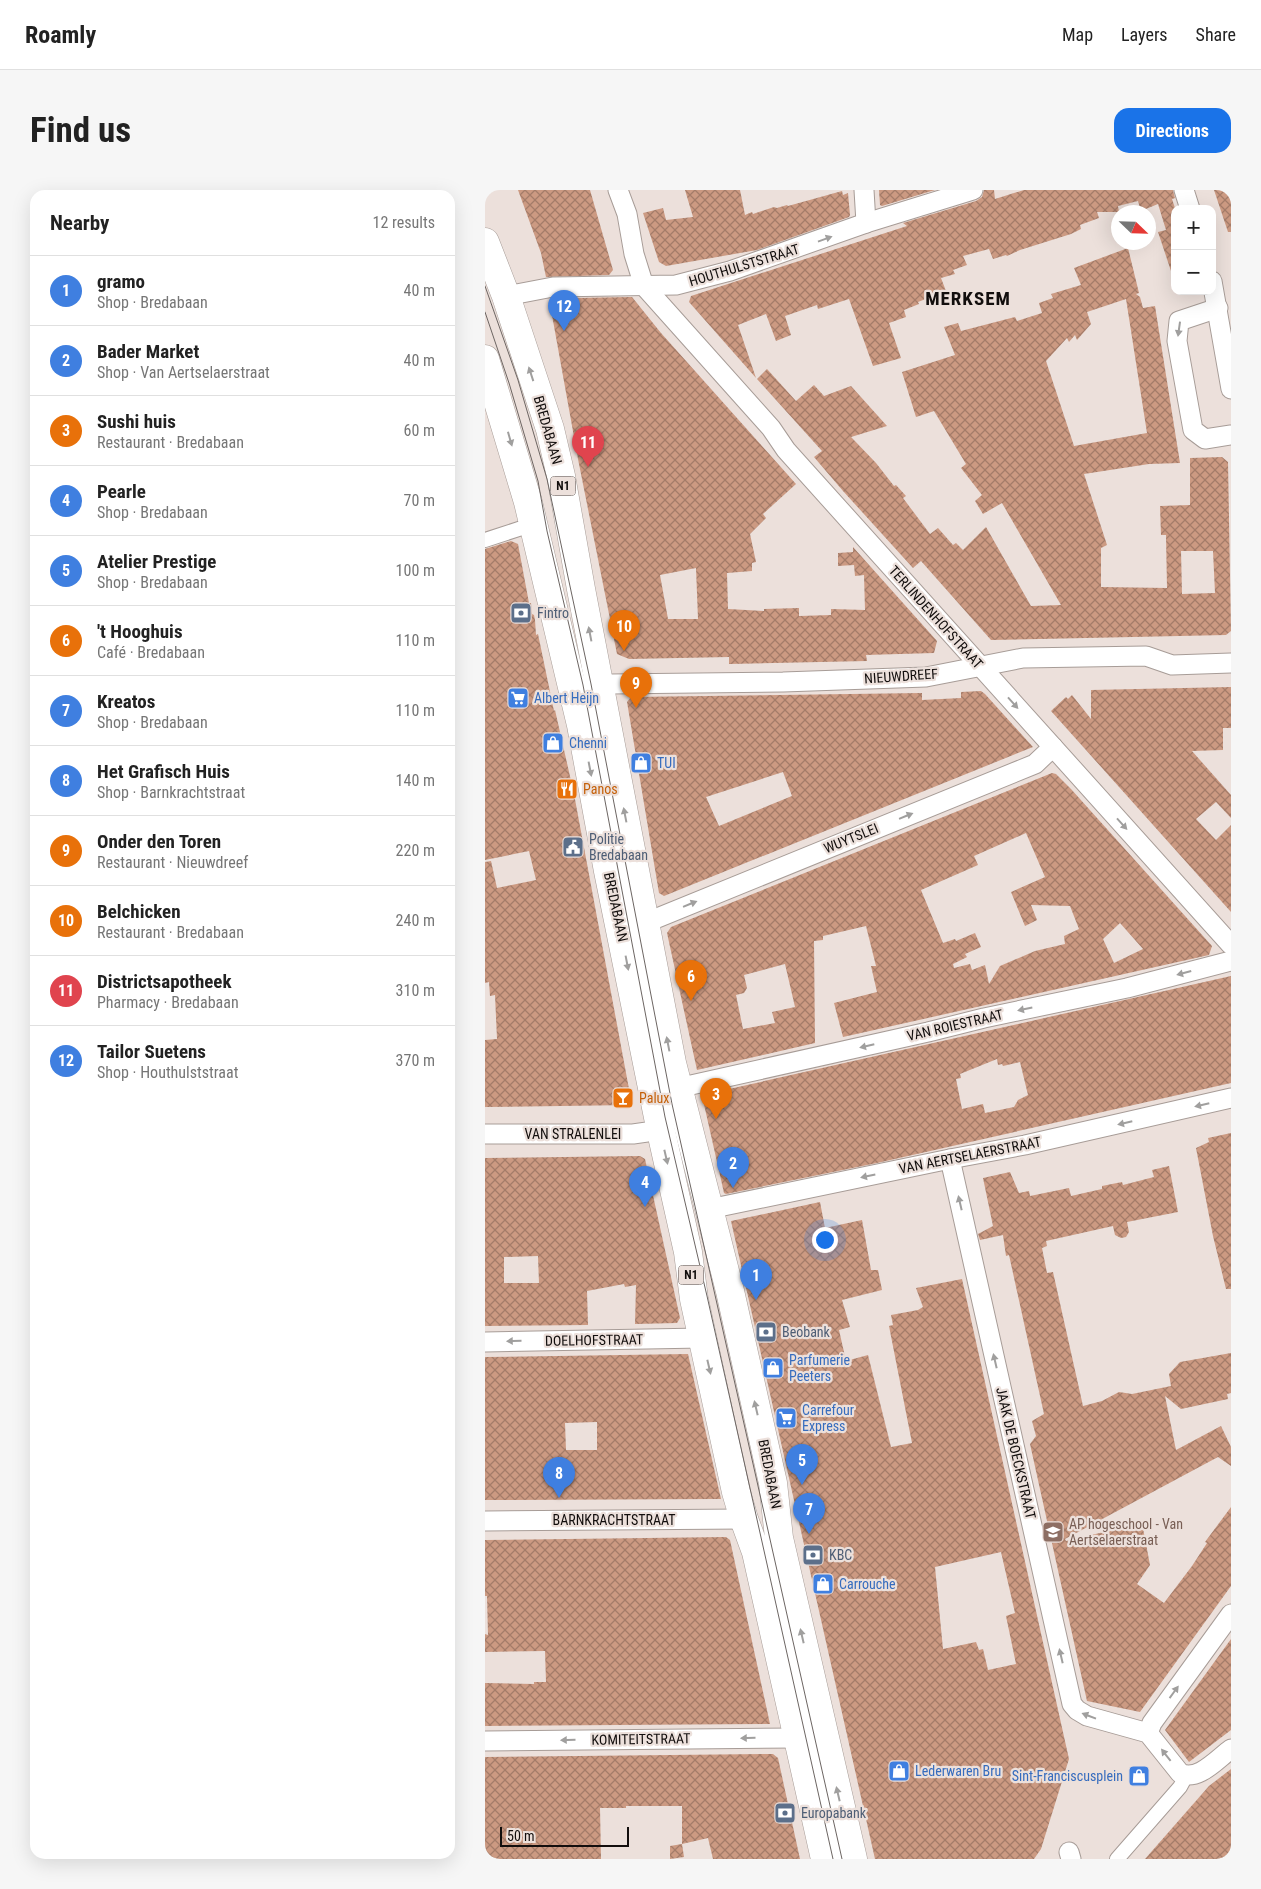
<!DOCTYPE html>
<meta charset="utf-8">
<style>
:root{--surface:#fff;--page:#f6f6f6;--text:#222;--muted:#767676;--line:#e0e0e0;--accent:#1a73e8}
body{margin:0;font-family:"Roboto Condensed",sans-serif;background:var(--page);color:var(--text)}
.controls{position:absolute;right:15px;top:15px;display:grid;overflow:hidden;border-radius:10px;box-shadow:0 5px 20px #0002}
.controls button{width:45px;height:45px;display:grid;place-items:center;padding:0;border:0;border-bottom:1px solid var(--line);background:var(--surface);color:var(--text);font:25px sans-serif}
.compass{position:absolute;left:626px;top:15px;width:45px;height:45px;border-radius:50%;background:var(--surface);box-shadow:0 5px 20px #0002;rotate:113deg}
.scale{position:absolute;left:15px;bottom:12px;width:129px;box-sizing:border-box;padding-left:5px;border:2px solid #120e0d;border-top:0;font-size:14px;line-height:18px;white-space:nowrap;color:#120e0d;-webkit-text-stroke:4px #ece0db;paint-order:stroke}
.you{position:absolute;left:339px;top:1049px;width:18px;height:18px;margin:-12px;border:4px solid #fff;border-radius:50%;background:#1a73e8;box-shadow:0 0 0 8px #1a73e833}
.badge{display:grid;place-items:center;width:32px;height:32px;border-radius:50%;background:var(--accent);color:#fff;font-size:16px;font-weight:700}
.pin{position:absolute;translate:-50% -41px;filter:drop-shadow(0 1px 2px #0008)}
.pin::after{content:'';position:absolute;top:26px;width:18px;height:15px;background:inherit;clip-path:polygon(0 0,100% 0,50% 100%)}
.list{margin:0;padding:0;list-style:none}
h2{display:flex;justify-content:space-between;align-items:center;height:65px;margin:0;padding:0 20px;font-size:21px}
h2 small{font-size:16px;font-weight:400;color:var(--muted)}
.list li{display:grid;grid-template-columns:32px 1fr auto;gap:15px;align-items:center;box-sizing:border-box;height:70px;padding:0 20px;border-top:1px solid var(--line)}
.list b{display:block;font-size:19px;white-space:nowrap}
.list p{margin:0;font-size:16px;white-space:nowrap;color:var(--muted)}
.list em{font-size:16px;font-style:normal;color:var(--muted)}
.map{position:relative;flex:none;width:746px;height:1669px;overflow:hidden;border-radius:15px}
header{display:flex;align-items:center;gap:30px;box-sizing:border-box;height:70px;padding:0 25px;background:var(--surface);border-bottom:1px solid var(--line)}
header strong{font-size:24px}
nav{display:flex;gap:28px;margin-inline-start:auto;font-size:18px}
.intro{display:flex;align-items:center;justify-content:space-between;box-sizing:border-box;height:120px;padding:0 30px}
h1{margin:0;font-size:35px}
.button{padding:12px 22px;border-radius:15px;background:var(--accent);color:#fff;font-size:18px;font-weight:700}
main{display:flex;gap:30px;padding:0 30px}
aside{flex:1;background:var(--surface);border-radius:15px;box-shadow:0 5px 20px #0002}
.map>svg:first-child{display:block}
.building{fill:url(#building-cross-hatch);fill-rule:evenodd}
.lines{fill:none;stroke-linecap:round;stroke-linejoin:round}
.pedestrian-casing{stroke:#a79c97;stroke-width:16}
.minor-casing{stroke:#a79c97;stroke-width:21}
.primary-casing{stroke:#a79c97;stroke-width:29}
.pedestrian{stroke:#fff;stroke-width:14}
.minor{stroke:#fff;stroke-width:19}
.primary{stroke:#fff;stroke-width:28}
.tram{stroke:#6c6562;stroke-width:1}
.oneway{fill:#a09f9e}
.labels{text-anchor:middle;stroke-width:4.5;stroke-linejoin:round;paint-order:stroke}
.shield{fill:#ece0db;stroke:#534d4b;stroke-width:1}
.shield-label{font-size:12px;font-weight:bold;fill:#120e0d}
.street-label{font-size:14px;fill:#120e0d;stroke:#ece0db}
.service-label{font-size:14px;fill:#4e5e75;stroke:#ece0db;text-anchor:start}
.shop-label{font-size:14px;fill:#366cbe;stroke:#ece0db;text-anchor:start}
.food-label{font-size:14px;fill:#c56008;stroke:#ece0db;text-anchor:start}
.education-label{font-size:14px;fill:#785e54;stroke:#ece0db;text-anchor:start}
.district-label{font-size:19px;font-weight:bold;letter-spacing:1px;fill:#120e0d;stroke:#ece0db}
</style>
<header>
<strong>Roamly</strong>
<nav><a>Map</a><a>Layers</a><a>Share</a></nav>
</header>
<div class="intro"><h1>Find us</h1><a class="button">Directions</a></div>
<main>
<aside>
<h2>Nearby<small>12 results</small></h2>
<ul class="list">
<li><span class="badge" style="background:#3f7fe0">1</span><div><b>gramo</b><p>Shop · Bredabaan</p></div><em>40 m</em></li>
<li><span class="badge" style="background:#3f7fe0">2</span><div><b>Bader Market</b><p>Shop · Van Aertselaerstraat</p></div><em>40 m</em></li>
<li><span class="badge" style="background:#e8710a">3</span><div><b>Sushi huis</b><p>Restaurant · Bredabaan</p></div><em>60 m</em></li>
<li><span class="badge" style="background:#3f7fe0">4</span><div><b>Pearle</b><p>Shop · Bredabaan</p></div><em>70 m</em></li>
<li><span class="badge" style="background:#3f7fe0">5</span><div><b>Atelier Prestige</b><p>Shop · Bredabaan</p></div><em>100 m</em></li>
<li><span class="badge" style="background:#e8710a">6</span><div><b>'t Hooghuis</b><p>Café · Bredabaan</p></div><em>110 m</em></li>
<li><span class="badge" style="background:#3f7fe0">7</span><div><b>Kreatos</b><p>Shop · Bredabaan</p></div><em>110 m</em></li>
<li><span class="badge" style="background:#3f7fe0">8</span><div><b>Het Grafisch Huis</b><p>Shop · Barnkrachtstraat</p></div><em>140 m</em></li>
<li><span class="badge" style="background:#e8710a">9</span><div><b>Onder den Toren</b><p>Restaurant · Nieuwdreef</p></div><em>220 m</em></li>
<li><span class="badge" style="background:#e8710a">10</span><div><b>Belchicken</b><p>Restaurant · Bredabaan</p></div><em>240 m</em></li>
<li><span class="badge" style="background:#e0444e">11</span><div><b>Districtsapotheek</b><p>Pharmacy · Bredabaan</p></div><em>310 m</em></li>
<li><span class="badge" style="background:#3f7fe0">12</span><div><b>Tailor Suetens</b><p>Shop · Houthulststraat</p></div><em>370 m</em></li>
</ul>
</aside>
<div class="map">
<svg width="746" height="1669" viewBox="0 0 746 1669">
<defs>
<pattern id="building-cross-hatch" width="8" height="8" patternUnits="userSpaceOnUse" patternTransform="scale(1.25)"><rect width="8" height="8" fill="#cc9a82"/><path d="M0 0l8 8M0 8l8-8" fill="none" stroke="#a47c69"/></pattern>
</defs>
<rect width="100%" height="100%" fill="#ece0db"/>
<g class="building">
<path d="M33 0H105L128 80 124 85 61 87 56 63Z"/>
<path d="M200 0H255L260 25 267 22 268 24 289 17 292 18 302 15 303 16 357 1 358 5 363 3 365 25 364 27 272 60 181 76 174 72 158 23 178 18 181 30 208 27Z"/>
<path d="M394 0H450L397 16 395 15Z"/>
<path d="M499 0H509L510 9 539 0H688L690 8 687 9 690 18V84H687L673 42 681 40 673 14 656 21 653 11 633 16 634 22H612L614 28 595 35 596 39 586 44 535 60 522 66 521 65 508 69 504 59 478 66 482 75 468 80 470 84 456 88 461 101 433 112 434 114 419 120 421 127 404 133 416 168 388 176 364 109 333 119 332 115 300 126 306 145 291 151 281 124 253 135 271 188 204 112 206 106 422 36 418 33 491 11 497 7Z"/>
<path d="M729 0H746V42H743Z"/>
<path d="M643 58 654 103 651 104 655 107 658 118 670 116 695 273 664 274 599 284 622 355 616 358V397L682 398 681 345H676L675 316 705 315V268L737 267 743 272 746 441 741 445 506 450 436 371 428 378 358 301 329 267 337 261 272 189 282 179 311 211 329 195 339 206 366 196 402 236 366 247 391 273 409 296 411 295 421 306 418 308 445 344 453 338 468 355 471 353 478 360 501 337 546 416 576 415 517 313 498 324 490 311 497 305 476 278 481 274 449 221 431 227 417 182 470 165 459 137 473 133 476 141 530 127 532 131 557 123 554 113 568 108 566 104 596 95 589 78ZM641 109 662 243 589 256 561 171 582 148 584 152 590 145 592 150 606 134 602 122ZM696 361H728L730 403 697 404Z"/>
<path d="M147 107 176 143 311 294 278 324 281 328 265 344 271 372 267 373V381L242 383 243 419 279 421V419L314 418V426L346 425V419L380 420 379 385 370 386 369 375 353 376V363L368 362V357L452 451 449 463 381 465 382 471 244 474V467L144 469 132 464 93 269 65 114 89 110V108ZM211 378 213 429H183L175 385Z"/>
<path d="M26 351 33 354 44 413H46L47 424 49 425 50 430 51 445 53 444 69 521 70 520 89 604 147 915 0 917V850L12 849 10 805 5 806 4 792 0 793V672L6 671 12 698 51 690 44 661 0 670V359Z"/>
<path d="M746 497V538H738V560L707 561 746 605V628L731 612 711 629 731 650 746 635V722L566 521 581 507 583 509 587 505 606 529V500Z"/>
<path d="M496 501 500 504 548 557 179 706 174 703 142 512 146 507 437 503V510L476 508V502ZM298 582 307 606 234 636 221 607Z"/>
<path d="M567 583 571 584 586 599 727 756 724 765 358 847 349 813 392 802 386 776H391L381 736 338 746V750L329 751 330 853 212 880 182 743 186 737ZM541 643 560 687 526 702 540 736 552 730 546 715 585 716 594 739 579 746 580 754 550 761 515 776 504 794 500 775 487 780 485 774 469 778 468 774 482 767 480 764 496 757 490 743 471 751 470 749 458 753 436 700 493 675 489 666ZM635 733 658 759 629 773 618 749ZM300 774 310 817 287 822 290 833 258 839 251 805 259 803 262 798 259 785Z"/>
<path d="M746 786V893L392 973 241 1004 239 1003 218 910 222 904ZM512 869 513 875 517 874 518 876 535 872 543 905 533 910 529 917 500 923 498 914 477 919 471 889 476 888 475 884Z"/>
<path d="M746 943V1099H741L728 1046 711 958 724 952 723 948Z"/>
<path d="M155 966 160 969 195 1128 192 1133 150 1134 151 1095 140 1097 139 1094 102 1101 103 1135 0 1136V968ZM53 1066 54 1093H19V1067Z"/>
<path d="M684 976 693 1022 642 1032 644 1042 641 1047 636 1048 630 1045 628 1036 561 1051 562 1056 557 1058 562 1083 568 1082 598 1216 617 1211 634 1202 647 1204 686 1196 684 1184 695 1172 746 1163V1203L742 1204 743 1209 696 1219 680 1206 691 1260 736 1236 746 1257V1276L733 1267 580 1349 581 1351 657 1333 665 1375 652 1394 679 1413 707 1376 722 1353 720 1352 746 1317V1396L655 1522 602 1511 545 1254 551 1246 547 1231 559 1224 524 1065 521 1066 518 1045 495 1050 493 1044 508 1036 498 988 525 982 534 1003 544 1001 545 1006 584 998 586 1006 617 999V996L637 992 638 995 669 987 667 980Z"/>
<path d="M335 1012 340 1038 377 1030 386 1080H393L397 1100 357 1110 365 1137 354 1140 361 1171 383 1165 406 1257 427 1253 404 1136 408 1135 406 1125 433 1120 438 1117 431 1098 477 1089 584 1569 556 1659 549 1669H390L246 1031ZM516 1362 530 1423 521 1426 531 1474 503 1480 498 1459 494 1460 491 1452 458 1459 450 1377Z"/>
<path d="M203 1164 236 1309 0 1310V1167ZM112 1232V1260H81L80 1233Z"/>
<path d="M241 1347 245 1350 285 1534 0 1536V1493L49 1494V1492H61L60 1461 0 1462V1444L3 1445 2 1406H0V1350Z"/>
<path d="M746 1449V1540L704 1572 680 1540Z"/>
<path d="M288 1564 293 1568 315 1669H228L223 1648 197 1654V1616H141V1618H115L116 1669H0V1567Z"/>
<path d="M746 1579V1669H660L724 1596Z"/>
<path d="M197 1654 199 1667 185 1669V1656Z"/>
</g>
<g class="lines">
<g class="pedestrian-casing">
<g id="pedestrian">
<path d="M0 350 49 334"/>
<path d="M632 1669 695 1597 701 1586"/>
</g>
</g>
<g class="minor-casing">
<g id="minor">
<path d="M133 0 142 24 149 64 159 96 286 238 301 260 746 755"/>
<path d="M379 0 381 33"/>
<path d="M699 0 705 19"/>
<path d="M727 91 746 199"/>
<path d="M21 106 68 97 191 95 245 81 381 33 488 0"/>
<path d="M733 118 694 131 692 151 708 240 720 249 746 245"/>
<path d="M103 494 114 492 125 494 298 492 441 487 538 468 661 466 687 475 746 473"/>
<path d="M160 733 550 574 568 557"/>
<path d="M0 944H148L162 942 175 937 194 901 206 895 443 842 499 828 642 798 746 771"/>
<path d="M465 969 587 1514 592 1520 602 1526 663 1543 695 1583C713 1592 732 1569 746 1559"/>
<path d="M224 1019 465 969 540 955 746 908"/>
<path d="M0 1152 217 1148"/>
<path d="M0 1331 259 1329"/>
<path d="M663 1543 667 1533 746 1424"/>
<path d="M0 1551 312 1548"/>
<path d="M584 1662 586 1669"/>
</g>
</g>
<g class="primary-casing">
<g id="primary">
<path d="M0 52 21 106 65 239 76 286 96 399 187 873 245 1101 288 1293 294 1348 368 1669"/>
<path d="M0 169 43 312 96 535 123 681 175 937 203 1062 209 1109 251 1302 259 1329 271 1362 340 1669"/>
</g>
</g>
<use href="#pedestrian" class="pedestrian"/>
<use href="#minor" class="minor"/>
<use href="#primary" class="primary"/>
<g class="tram">
<path d="M0 96 33 190 62 289 106 494 187 914 357 1669"/>
<path d="M0 122 24 193 53 291 62 341 98 495 180 927 222 1106 348 1669"/>
</g>
</g>
<defs><path id="oneway-solid" d="M-6-.8H1V-3.2L6.5 0L1 3.2V.8H-6Z" transform="scale(1.25)"/></defs>
<g class="oneway">
<use href="#oneway-solid" transform="translate(340 49) rotate(-20)"/>
<use href="#oneway-solid" transform="translate(694 139) rotate(98)"/>
<use href="#oneway-solid" transform="translate(46 184) rotate(-108)"/>
<use href="#oneway-solid" transform="translate(25 249) rotate(74)"/>
<use href="#oneway-solid" transform="translate(105 444) rotate(-101)"/>
<use href="#oneway-solid" transform="translate(528 513) rotate(48)"/>
<use href="#oneway-solid" transform="translate(105 579) rotate(79)"/>
<use href="#oneway-solid" transform="translate(140 625) rotate(-101)"/>
<use href="#oneway-solid" transform="translate(421 626) rotate(-22)"/>
<use href="#oneway-solid" transform="translate(637 634) rotate(48)"/>
<use href="#oneway-solid" transform="translate(205 714) rotate(-22)"/>
<use href="#oneway-solid" transform="translate(142 773) rotate(79)"/>
<use href="#oneway-solid" transform="translate(699 783) rotate(165)"/>
<use href="#oneway-solid" transform="translate(540 819) rotate(168)"/>
<use href="#oneway-solid" transform="translate(183 854) rotate(-101)"/>
<use href="#oneway-solid" transform="translate(382 856) rotate(167)"/>
<use href="#oneway-solid" transform="translate(717 915) rotate(167)"/>
<use href="#oneway-solid" transform="translate(640 933) rotate(167)"/>
<use href="#oneway-solid" transform="translate(181 967) rotate(77)"/>
<use href="#oneway-solid" transform="translate(383 986) rotate(168)"/>
<use href="#oneway-solid" transform="translate(475 1013) rotate(-103)"/>
<use href="#oneway-solid" transform="translate(29 1151) rotate(179)"/>
<use href="#oneway-solid" transform="translate(510 1171) rotate(-103)"/>
<use href="#oneway-solid" transform="translate(224 1177) rotate(77)"/>
<use href="#oneway-solid" transform="translate(271 1218) rotate(-103)"/>
<use href="#oneway-solid" transform="translate(317 1446) rotate(-103)"/>
<use href="#oneway-solid" transform="translate(576 1466) rotate(-103)"/>
<use href="#oneway-solid" transform="translate(689 1502) rotate(-54)"/>
<use href="#oneway-solid" transform="translate(604 1526) rotate(-159)"/>
<use href="#oneway-solid" transform="translate(263 1548) rotate(179)"/>
<use href="#oneway-solid" transform="translate(83 1550) rotate(179)"/>
<use href="#oneway-solid" transform="translate(681 1565) rotate(-128)"/>
<use href="#oneway-solid" transform="translate(353 1604) rotate(-103)"/>
</g>
<defs>
<g id="bank-square" transform="scale(1.125)"><rect x="-9" y="-9" width="18" height="18" rx="4" fill="#5c6f8a" stroke="#ece0db"/><path d="M-6-4H6V4H-6ZM0-2.3a2.3 2.3 0 1 0 0 4.6a2.3 2.3 0 1 0 0-4.6Z" fill="#fff"/></g>
<g id="supermarket-square" transform="scale(1.125)"><rect x="-9" y="-9" width="18" height="18" rx="4" fill="#3f7fe0" stroke="#ece0db"/><path d="M-6-5.5h2.5l.6 2H6L4.5 2H-2.5L-4.4-4H-6ZM-1.5 3.2a1.3 1.3 0 1 0 .1 0ZM3 3.2a1.3 1.3 0 1 0 .1 0Z" fill="#fff"/></g>
<g id="shop-square" transform="scale(1.125)"><rect x="-9" y="-9" width="18" height="18" rx="4" fill="#3f7fe0" stroke="#ece0db"/><path d="M-5-2.5h2.3a2.7 3.5 0 0 1 5.4 0H5L5.5 6h-11ZM-1.5-2.5h3a1.5 2.3 0 0 0-3 0Z" fill="#fff"/></g>
<g id="restaurant-square" transform="scale(1.125)"><rect x="-9" y="-9" width="18" height="18" rx="4" fill="#e8710a" stroke="#ece0db"/><path d="M-5-6h1v4h1v-4h1v4h1v-4h1v5L-1.5 .5V6h-2V.5L-5-1ZM5-6V6H3V1.5H1.5Q1.5-4 5-6Z" fill="#fff"/></g>
<g id="civic-square" transform="scale(1.125)"><rect x="-9" y="-9" width="18" height="18" rx="4" fill="#5c6f8a" stroke="#ece0db"/><path d="M-.6-6.5H3V-4.5H.6V-3L4-1V1h2V6H-6V1h2V-1L-.6-3ZM-1.2 2.5V6h2.4V2.5Z" fill="#fff"/></g>
<g id="bar-square" transform="scale(1.125)"><rect x="-9" y="-9" width="18" height="18" rx="4" fill="#e8710a" stroke="#ece0db"/><path d="M-6-5H6L.8 .8V4.5H3.5V6h-7V4.5H-.8V.8Z" fill="#fff"/></g>
<g id="university-square" transform="scale(1.125)"><rect x="-9" y="-9" width="18" height="18" rx="4" fill="#8d6e63" stroke="#ece0db"/><path d="M0-5L7-2L0 1L-7-2ZM-4 1L0 2.5L4 1V4Q0 6-4 4Z" fill="#fff"/></g>
</defs>
<g fill-rule="evenodd">
<use href="#bank-square" x="36" y="423"/>
<use href="#supermarket-square" x="33" y="508"/>
<use href="#shop-square" x="68" y="553"/>
<use href="#shop-square" x="156" y="573"/>
<use href="#restaurant-square" x="82" y="599"/>
<use href="#civic-square" x="88" y="657"/>
<use href="#bar-square" x="138" y="908"/>
<use href="#bank-square" x="281" y="1142"/>
<use href="#shop-square" x="288" y="1178"/>
<use href="#supermarket-square" x="301" y="1228"/>
<use href="#university-square" x="568" y="1342"/>
<use href="#bank-square" x="328" y="1365"/>
<use href="#shop-square" x="338" y="1394"/>
<use href="#shop-square" x="414" y="1581"/>
<use href="#shop-square" x="654" y="1586"/>
<use href="#bank-square" x="300" y="1623"/>
</g>
<g class="labels">
<g class="shield">
<rect x="65.5" y="286.5" width="25" height="19" rx="4"/>
<rect x="193.5" y="1075.5" width="25" height="19" rx="4"/>
</g>
<g class="shield-label">
<text x="78" y="300">N1</text>
<text x="206" y="1089">N1</text>
</g>
<g class="street-label">
<text transform="translate(259 75) rotate(-17)" y="5">HOUTHULSTSTRAAT</text>
<text transform="translate(63 240) rotate(74)" y="5">BREDABAAN</text>
<text transform="translate(451 427) rotate(48)" y="5">TERLINDENHOFSTRAAT</text>
<text transform="translate(416 486) rotate(-4)" y="5">NIEUWDREEF</text>
<text transform="translate(366 648) rotate(-22)" y="5">WUYTSLEI</text>
<text transform="translate(131 717) rotate(78)" y="5">BREDABAAN</text>
<text transform="translate(470 835) rotate(-13)" y="5">VAN ROIESTRAAT</text>
<text x="88" y="949">VAN STRALENLEI</text>
<text transform="translate(485 965) rotate(-11)" y="5">VAN AERTSELAERSTRAAT</text>
<text transform="translate(109 1150) rotate(-1)" y="5">DOELHOFSTRAAT</text>
<text transform="translate(531 1263) rotate(77)" y="5">JAAK DE BOECKSTRAAT</text>
<text transform="translate(285 1284) rotate(79)" y="5">BREDABAAN</text>
<text x="129" y="1335">BARNKRACHTSTRAAT</text>
<text transform="translate(156 1549) rotate(-1)" y="5">KOMITEITSTRAAT</text>
</g>
<g class="service-label">
<text x="52" y="428">Fintro</text>
<text x="104" y="654">Politie<tspan x="104" dy="16">Bredabaan</tspan></text>
<text x="297" y="1147">Beobank</text>
<text x="344" y="1370">KBC</text>
<text x="316" y="1628">Europabank</text>
</g>
<g class="shop-label">
<text x="49" y="513">Albert Heijn</text>
<text x="84" y="558">Chenni</text>
<text x="172" y="578">TUI</text>
<text x="304" y="1175">Parfumerie<tspan x="304" dy="16">Peeters</tspan></text>
<text x="317" y="1225">Carrefour<tspan x="317" dy="16">Express</tspan></text>
<text x="354" y="1399">Carrouche</text>
<text x="430" y="1586">Lederwaren Bru</text>
<text x="638" y="1591" text-anchor="end">Sint-Franciscusplein</text>
</g>
<g class="food-label">
<text x="98" y="604">Panos</text>
<text x="154" y="913">Palux</text>
</g>
<g class="education-label">
<text x="584" y="1339">AP hogeschool - Van<tspan x="584" dy="16">Aertselaerstraat</tspan></text>
</g>
<g class="district-label">
<text x="483" y="115">MERKSEM</text>
</g>
</g>
</svg>
<div class="controls">
<button>+</button>
<button>−</button>
</div>
<svg class="compass" viewBox="-18 -18 36 36"><path d="M0-13l5 13h-10z" fill="#e53935"/><path d="M0 13l5-13h-10z" fill="#767676"/></svg>
<div class="scale">50 m</div>
<div class="you"></div>
<div class="pin badge" style="left:271px;top:1110px;background:#3f7fe0">1</div>
<div class="pin badge" style="left:248px;top:998px;background:#3f7fe0">2</div>
<div class="pin badge" style="left:231px;top:929px;background:#e8710a">3</div>
<div class="pin badge" style="left:160px;top:1017px;background:#3f7fe0">4</div>
<div class="pin badge" style="left:317px;top:1295px;background:#3f7fe0">5</div>
<div class="pin badge" style="left:206px;top:811px;background:#e8710a">6</div>
<div class="pin badge" style="left:324px;top:1344px;background:#3f7fe0">7</div>
<div class="pin badge" style="left:74px;top:1308px;background:#3f7fe0">8</div>
<div class="pin badge" style="left:151px;top:518px;background:#e8710a">9</div>
<div class="pin badge" style="left:139px;top:461px;background:#e8710a">10</div>
<div class="pin badge" style="left:103px;top:277px;background:#e0444e">11</div>
<div class="pin badge" style="left:79px;top:141px;background:#3f7fe0">12</div>
</div>
</main>
